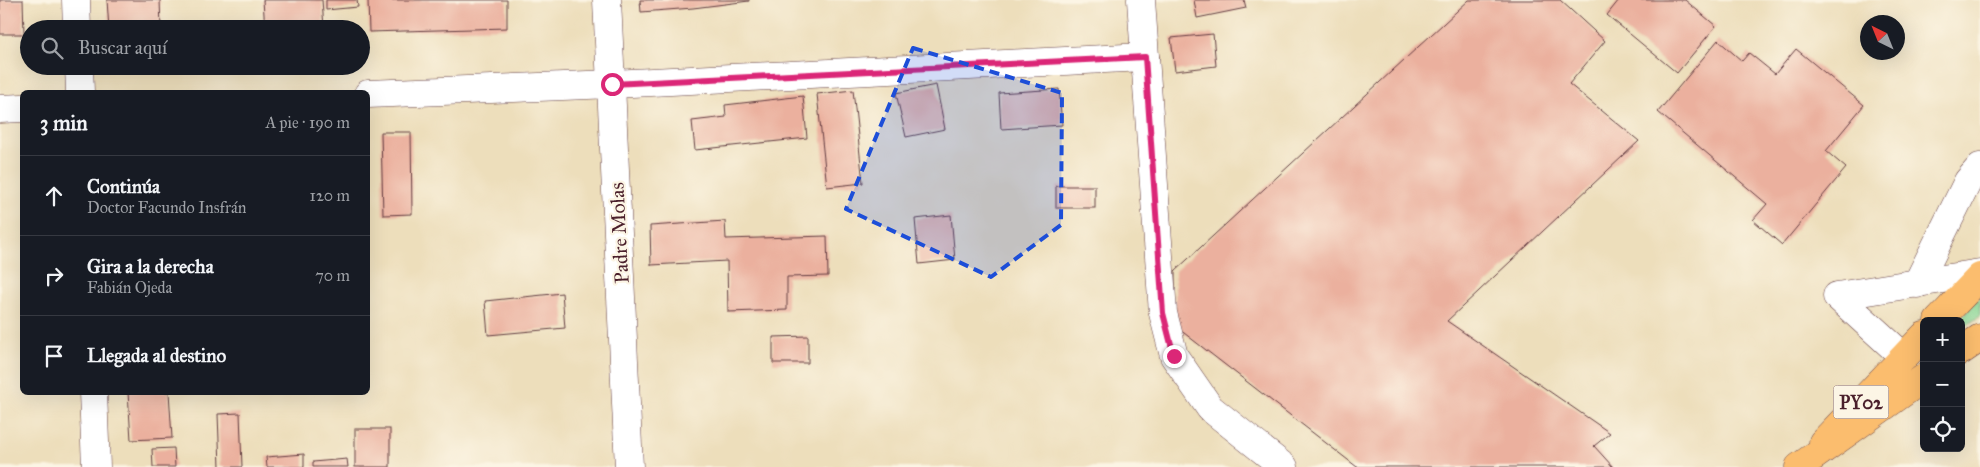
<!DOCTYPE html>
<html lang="es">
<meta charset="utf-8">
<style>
:root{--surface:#171b24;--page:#20242c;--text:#f1f3f6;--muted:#9ea1a6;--line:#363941}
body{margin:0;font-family:"IM FELL Great Primer",serif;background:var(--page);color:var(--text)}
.controls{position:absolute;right:15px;bottom:15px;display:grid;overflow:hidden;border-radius:8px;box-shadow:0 5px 20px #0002}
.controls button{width:45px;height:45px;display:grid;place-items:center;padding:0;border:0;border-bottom:1px solid var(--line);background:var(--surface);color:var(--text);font:25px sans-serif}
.compass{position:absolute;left:1860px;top:15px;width:45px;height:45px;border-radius:50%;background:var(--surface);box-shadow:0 5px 20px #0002;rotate:317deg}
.stop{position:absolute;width:15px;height:15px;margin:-11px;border:4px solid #db2777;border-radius:50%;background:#fff}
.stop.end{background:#db2777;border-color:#fff;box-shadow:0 1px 5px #0008}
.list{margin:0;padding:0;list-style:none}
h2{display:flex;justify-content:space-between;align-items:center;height:65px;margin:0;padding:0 20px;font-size:21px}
h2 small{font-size:16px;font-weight:400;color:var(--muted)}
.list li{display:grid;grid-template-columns:32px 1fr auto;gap:15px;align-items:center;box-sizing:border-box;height:80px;padding:0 20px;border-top:1px solid var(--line)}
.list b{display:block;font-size:19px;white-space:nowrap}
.list p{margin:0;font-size:16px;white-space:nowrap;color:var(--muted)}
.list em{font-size:16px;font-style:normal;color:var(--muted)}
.icon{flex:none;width:28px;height:28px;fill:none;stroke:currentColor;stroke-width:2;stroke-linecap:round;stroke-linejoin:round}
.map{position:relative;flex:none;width:1980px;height:467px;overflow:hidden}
.search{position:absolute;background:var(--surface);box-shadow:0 5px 20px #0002;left:20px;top:20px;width:350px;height:55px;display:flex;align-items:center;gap:12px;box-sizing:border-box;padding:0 18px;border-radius:28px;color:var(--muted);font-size:19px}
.panel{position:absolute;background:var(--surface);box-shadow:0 5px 20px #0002;left:20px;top:90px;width:350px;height:305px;border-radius:8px}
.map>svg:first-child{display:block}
.green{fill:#88d694;stroke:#697a60}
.building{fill:#ebb09e}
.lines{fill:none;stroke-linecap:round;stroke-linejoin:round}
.minor-casing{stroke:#623c41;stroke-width:29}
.major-casing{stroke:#623c41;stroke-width:29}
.highway-casing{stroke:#623c41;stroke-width:29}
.minor{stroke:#fff;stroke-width:28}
.major{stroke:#fbbd6e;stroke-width:28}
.highway{stroke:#fbbd6e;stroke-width:28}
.route{stroke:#db2777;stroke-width:6}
.marked{fill:#1d4ed8;fill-opacity:0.2;stroke:#1d4ed8;stroke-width:4;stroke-dasharray:10 6;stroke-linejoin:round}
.labels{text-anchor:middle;stroke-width:4.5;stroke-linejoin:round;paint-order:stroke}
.shield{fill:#fcf5e5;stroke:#7f5f63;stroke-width:1}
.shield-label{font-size:19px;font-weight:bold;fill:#4a1f2b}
.street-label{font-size:20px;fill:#4a1f2b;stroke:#fcf5e5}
</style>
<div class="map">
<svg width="1980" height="467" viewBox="0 0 1980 467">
<rect width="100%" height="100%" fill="#fcf5e5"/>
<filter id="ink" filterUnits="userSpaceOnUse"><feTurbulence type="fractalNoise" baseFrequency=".02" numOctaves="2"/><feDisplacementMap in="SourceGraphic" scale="10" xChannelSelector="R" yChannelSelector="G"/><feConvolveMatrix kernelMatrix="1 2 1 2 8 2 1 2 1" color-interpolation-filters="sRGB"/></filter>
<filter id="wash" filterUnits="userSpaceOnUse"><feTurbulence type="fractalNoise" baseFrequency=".0096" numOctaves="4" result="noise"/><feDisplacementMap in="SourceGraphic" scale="20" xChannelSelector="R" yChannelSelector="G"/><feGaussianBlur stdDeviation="1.12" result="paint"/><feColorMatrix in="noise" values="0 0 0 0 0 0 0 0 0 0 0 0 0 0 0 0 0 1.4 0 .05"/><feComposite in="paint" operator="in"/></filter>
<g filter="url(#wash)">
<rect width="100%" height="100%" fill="#eddebb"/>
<path class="green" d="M1980 296V316L1961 329V321H1959Z"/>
<g id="blocks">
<g class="building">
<path d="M0 0H23L24 34H0Z"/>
<path d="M107 0H160L161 28 109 29Z"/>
<path d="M263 0H322L324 28 265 29Z"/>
<path d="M326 0H357L358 7 326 10Z"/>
<path d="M368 0H507V28L369 32Z"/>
<path d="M640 0H749V1L693 8 641 12Z"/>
<path d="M1194 0H1244L1246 8 1197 18Z"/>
<path d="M1469 0H1560L1605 41 1569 84 1639 141 1447 321 1610 433 1594 446 1613 467H1357L1175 326V271Z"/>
<path d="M1619 0H1685L1716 26 1677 73 1607 15Z"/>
<path d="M1213 34 1216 66 1175 71 1171 38Z"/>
<path d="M1718 40 1742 61 1749 53 1775 74 1796 49 1864 105 1826 151 1846 168 1782 245 1753 220 1767 204 1658 112Z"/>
<path d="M936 85 945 129 906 137 896 93Z"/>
<path d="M1059 89 1062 125 1001 129 999 93Z"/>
<path d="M853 90 863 183 827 187 817 94Z"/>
<path d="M803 96 807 138 695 150 692 121 726 117 725 105Z"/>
<path d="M381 132H411L412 214 383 215Z"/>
<rect x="1056" y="186" width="39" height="22"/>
<path d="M951 215 955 260 919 264 915 219Z"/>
<path d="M725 221 726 239 827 236 828 276 787 277V310L728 312 727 261 651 265 650 226Z"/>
<path d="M562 293 565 328 488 335 485 301Z"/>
<path d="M808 336V363H773V337Z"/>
<path d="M128 392H169L172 438 131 440Z"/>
<path d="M240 413 242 467H220L218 414Z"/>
<rect x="355" y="429" width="35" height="38"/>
<path d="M174 448 175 467H153L152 449Z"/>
<path d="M304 454V467H267L266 457Z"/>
<path d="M347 459 348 467H313V462Z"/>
</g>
</g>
</g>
<g filter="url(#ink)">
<use href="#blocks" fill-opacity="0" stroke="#623c41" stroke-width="1"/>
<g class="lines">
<g class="minor-casing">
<g id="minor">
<path d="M76 0 77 29"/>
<path d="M607 0 629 467"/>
<path d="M1141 0 1163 313 1174 356 1210 408 1284 467"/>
<path d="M79 66 80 92"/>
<path d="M368 94 612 84 1145 57"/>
<path d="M0 109 22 108"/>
<path d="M1917 284 1968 181 1980 167"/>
<path d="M1904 357 1837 296 1980 273"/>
<path d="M93 392 96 467"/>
</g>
</g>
<g class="major-casing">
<g id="major">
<path d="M1938 321 1980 277"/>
<path d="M1823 442 1924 336"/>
</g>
</g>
<g class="highway-casing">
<g id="highway">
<path d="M1961 351 1980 338"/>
<path d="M1799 467 1924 378"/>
</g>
</g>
<use href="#minor" class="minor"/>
<use href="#major" class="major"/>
<use href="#highway" class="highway"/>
</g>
</g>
<g class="lines" filter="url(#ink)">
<path class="route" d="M612 84 1145 57 1163 313 1174 356"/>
</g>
<path class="marked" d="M913 48 1062 93 1061 225 991 277 846 209Z"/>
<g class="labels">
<rect class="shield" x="1833.5" y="385.5" width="55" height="33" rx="4"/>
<g class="shield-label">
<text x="1861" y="409">PY02</text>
</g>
<g class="street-label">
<text transform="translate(619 233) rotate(-93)" y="7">Padre Molas</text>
</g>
</g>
</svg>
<div class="controls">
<button>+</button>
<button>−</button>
<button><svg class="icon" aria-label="locate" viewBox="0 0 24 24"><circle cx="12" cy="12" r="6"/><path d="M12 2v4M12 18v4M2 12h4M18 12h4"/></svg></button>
</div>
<svg class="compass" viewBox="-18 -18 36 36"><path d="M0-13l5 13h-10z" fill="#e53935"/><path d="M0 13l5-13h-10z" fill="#9ea1a6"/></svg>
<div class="stop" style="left:612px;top:84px"></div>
<div class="stop end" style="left:1174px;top:356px"></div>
<div class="search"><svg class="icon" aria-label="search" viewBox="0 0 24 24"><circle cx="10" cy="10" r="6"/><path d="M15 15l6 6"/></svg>Buscar aquí</div>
<section class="panel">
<h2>3 min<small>A pie · 190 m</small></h2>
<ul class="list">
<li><svg class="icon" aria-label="ahead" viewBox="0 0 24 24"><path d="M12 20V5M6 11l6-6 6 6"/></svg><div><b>Continúa</b><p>Doctor Facundo Insfrán</p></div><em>120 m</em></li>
<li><svg class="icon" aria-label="right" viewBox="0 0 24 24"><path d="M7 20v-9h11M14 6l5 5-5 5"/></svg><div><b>Gira a la derecha</b><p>Fabián Ojeda</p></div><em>70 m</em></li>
<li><svg class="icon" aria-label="arrive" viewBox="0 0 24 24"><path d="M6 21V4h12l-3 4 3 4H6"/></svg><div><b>Llegada al destino</b></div></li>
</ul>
</section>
</div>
